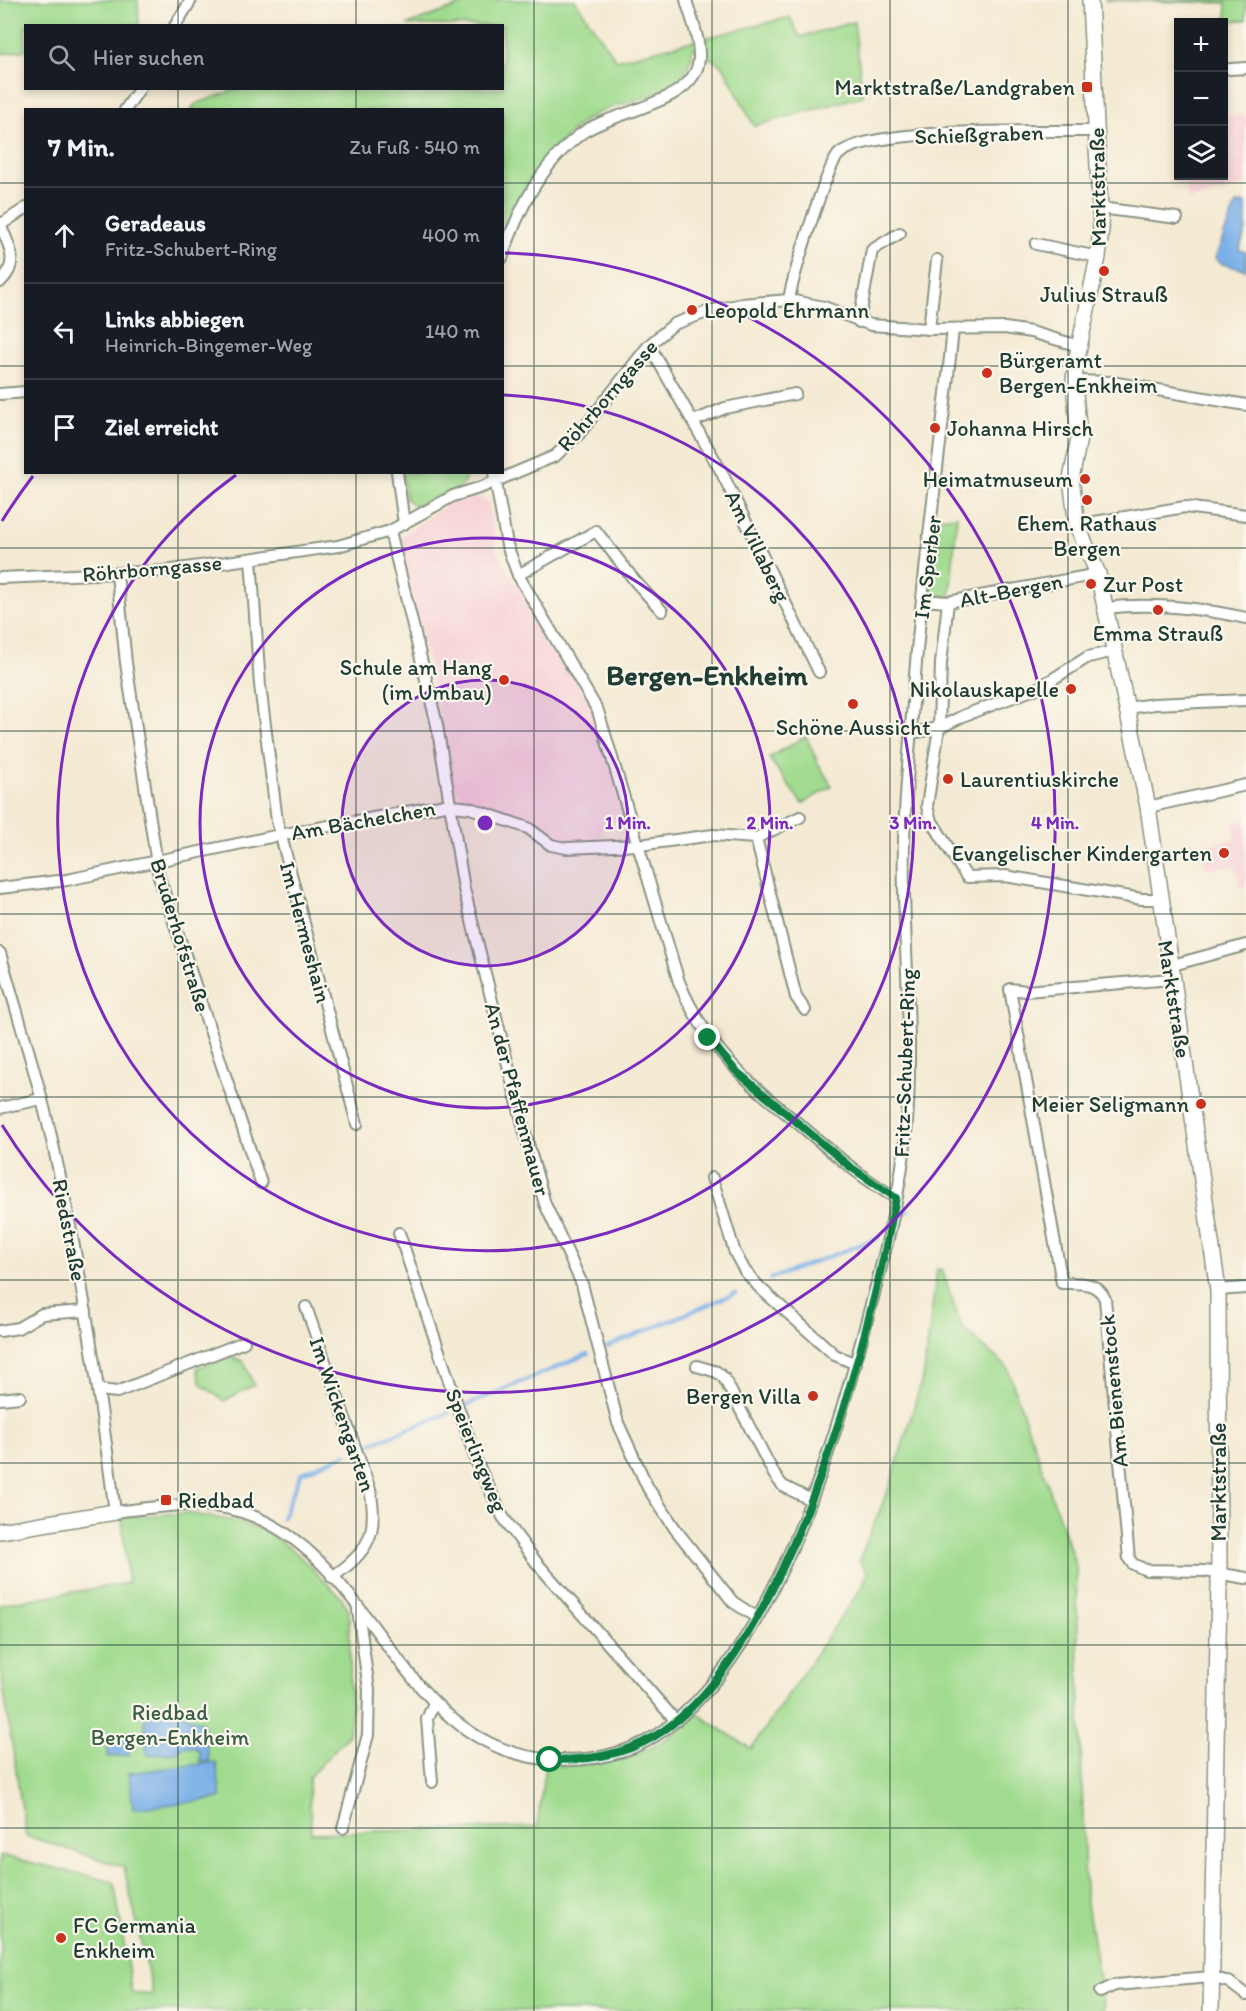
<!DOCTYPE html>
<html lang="de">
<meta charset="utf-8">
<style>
:root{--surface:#171b24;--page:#20242c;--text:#f1f3f6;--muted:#9ea1a6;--line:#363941}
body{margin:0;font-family:Itim,sans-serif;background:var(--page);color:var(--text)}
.controls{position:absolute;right:18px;top:18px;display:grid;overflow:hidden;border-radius:0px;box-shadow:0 3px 9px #0003}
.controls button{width:54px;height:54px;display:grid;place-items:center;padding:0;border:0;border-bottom:2px solid var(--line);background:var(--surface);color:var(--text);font:30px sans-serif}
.stop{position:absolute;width:18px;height:18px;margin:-14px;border:4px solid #0b8043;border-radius:50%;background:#fff}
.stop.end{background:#0b8043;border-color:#fff;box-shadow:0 2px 6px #0008}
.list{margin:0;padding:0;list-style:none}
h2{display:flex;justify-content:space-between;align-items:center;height:78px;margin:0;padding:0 24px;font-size:26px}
h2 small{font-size:20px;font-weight:400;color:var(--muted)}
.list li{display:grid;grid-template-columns:39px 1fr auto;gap:18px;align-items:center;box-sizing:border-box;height:96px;padding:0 24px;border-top:2px solid var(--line)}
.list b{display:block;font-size:22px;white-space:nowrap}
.list p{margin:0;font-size:20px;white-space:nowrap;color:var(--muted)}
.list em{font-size:20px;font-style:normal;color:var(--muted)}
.icon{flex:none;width:33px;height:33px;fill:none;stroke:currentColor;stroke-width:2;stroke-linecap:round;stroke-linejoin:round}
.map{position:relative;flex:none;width:1246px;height:2011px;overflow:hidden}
.search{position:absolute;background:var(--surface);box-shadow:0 3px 9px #0003;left:24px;top:24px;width:480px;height:66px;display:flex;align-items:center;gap:15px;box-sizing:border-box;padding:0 21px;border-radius:0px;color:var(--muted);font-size:22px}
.panel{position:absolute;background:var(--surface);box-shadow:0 3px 9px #0003;left:24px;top:108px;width:480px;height:366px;border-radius:0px}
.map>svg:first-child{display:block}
.built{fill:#f7cfd4}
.green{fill:#a0db8f;stroke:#608c62;stroke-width:1.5}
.water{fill:#7bb0e8;stroke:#4d768e;stroke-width:1.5}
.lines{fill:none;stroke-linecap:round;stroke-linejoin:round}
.stream{stroke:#7bb0e8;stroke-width:4}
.street-casing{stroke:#8a9484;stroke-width:14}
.secondary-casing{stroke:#8a9484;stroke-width:18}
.street{stroke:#fff;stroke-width:10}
.secondary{stroke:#fff;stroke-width:15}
.route{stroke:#0b8043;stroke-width:8}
.grid{fill:none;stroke:#1f3d34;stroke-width:1.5;stroke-opacity:0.55}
.ring{fill:none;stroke:#7b2cbf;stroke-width:3}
.poi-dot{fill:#c8321e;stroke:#fbf7ec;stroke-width:2}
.labels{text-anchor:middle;stroke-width:4.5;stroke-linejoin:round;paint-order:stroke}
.poi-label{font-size:22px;fill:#1f3d34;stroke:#fbf7ec;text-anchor:end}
.street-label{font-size:22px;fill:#1f3d34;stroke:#fbf7ec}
.park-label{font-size:22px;fill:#395d46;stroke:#fbf7ec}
.district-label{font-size:28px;font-weight:bold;fill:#1f3d34;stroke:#fbf7ec}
.centre{fill:#7b2cbf;stroke:#fbf7ec;stroke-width:3}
.ring-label{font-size:18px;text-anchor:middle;font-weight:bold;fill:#7b2cbf;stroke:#fbf7ec;stroke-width:4.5;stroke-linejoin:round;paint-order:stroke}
</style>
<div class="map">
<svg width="1246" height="2011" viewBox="0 0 1246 2011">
<rect width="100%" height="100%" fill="#fbf7ec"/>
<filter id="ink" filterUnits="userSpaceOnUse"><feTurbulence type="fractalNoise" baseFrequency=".0167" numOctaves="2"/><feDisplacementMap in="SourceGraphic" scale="12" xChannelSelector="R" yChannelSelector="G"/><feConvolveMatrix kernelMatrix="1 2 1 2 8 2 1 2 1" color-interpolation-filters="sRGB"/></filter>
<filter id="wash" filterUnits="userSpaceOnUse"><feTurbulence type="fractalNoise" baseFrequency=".008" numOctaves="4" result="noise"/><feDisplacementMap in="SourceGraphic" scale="24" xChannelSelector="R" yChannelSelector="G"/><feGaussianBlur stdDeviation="1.35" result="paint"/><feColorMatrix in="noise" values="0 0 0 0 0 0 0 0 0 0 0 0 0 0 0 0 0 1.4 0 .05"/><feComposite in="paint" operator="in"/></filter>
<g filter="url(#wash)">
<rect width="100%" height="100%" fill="#f4ead3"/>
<g class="built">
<path d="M1246 114V185L1191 200 1187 199 1186 176H1224V116Z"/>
<path d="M475 495 489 502 496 550 589 702 626 815 607 821 600 838 556 841 530 822 463 799 452 787 442 723 399 538 455 499Z"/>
<path d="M1246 819V886L1240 887 1235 867 1206 868 1201 845 1235 839 1232 822Z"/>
</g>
<g class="green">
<path d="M0 0H138L139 25 26 26 25 50 0 54Z"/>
<path d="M475 0H575L616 60 790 17 800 37 854 22 863 96 754 126 723 66 693 48C686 104 628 94 590 117 568 131 530 176 519 200 513 215 508 232 503 248L502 110H191L195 104 237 89 502 88V26L407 25Z"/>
<path d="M1104 0H1246V20L1227 21 1226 3Z"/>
<path d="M402 473H465V481L461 487 415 506 406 499Z"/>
<path d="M957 516 950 597 933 595V589L930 588 938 518Z"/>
<path d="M806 736 819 765 832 786 802 804 769 758Z"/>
<path d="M937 1269 942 1270 962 1328 1007 1367 1076 1566 1085 1890 1104 2011H0V1855L114 1882 132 1993 153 1995 124 1867 26 1836 0 1666V1604L128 1583 122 1517 187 1513 230 1520 265 1530 295 1552 342 1598 349 1611 351 1716 349 1735 309 1777 311 1833 537 1827 545 1766C612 1766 649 1759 698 1714L751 1749 863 1585 867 1572 859 1560 891 1483 924 1373Z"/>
<path d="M231 1356 244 1362 254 1385 224 1401 201 1384 197 1368Z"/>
</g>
<g class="water">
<path d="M1242 203 1246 204V230L1239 250 1246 252V270L1219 263 1215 258 1236 204Z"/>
<path d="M161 1705 203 1723 209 1761 200 1762V1752L195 1747H182L177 1753 147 1755 144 1719Z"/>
<path d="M127 1734 129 1755 108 1757 106 1736Z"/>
<path d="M216 1762 221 1798 133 1809 129 1773Z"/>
</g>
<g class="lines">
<g class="stream">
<path d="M902 1217 908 1210"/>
<path d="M770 1279 878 1238"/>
<path d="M607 1347 736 1293"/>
<path d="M467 1405 588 1354"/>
<path d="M365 1446 448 1413"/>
<path d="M282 1518 301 1473 346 1454"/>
</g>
</g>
</g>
<g filter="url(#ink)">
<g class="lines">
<g class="street-casing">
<g id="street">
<path d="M175 26 191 0"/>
<path d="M1230 69 1246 68"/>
<path d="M125 110 140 88"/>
<path d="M1100 208 1177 218"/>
<path d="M0 225 26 208"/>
<path d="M1036 244 1098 257"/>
<path d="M502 258C518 210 541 164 582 133 614 110 697 104 699 58 700 38 691 18 686 0"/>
<path d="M0 282C20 264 10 246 0 225"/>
<path d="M789 300C792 279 827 165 839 154 870 126 1049 132 1097 131"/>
<path d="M859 322 872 250 900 233"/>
<path d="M929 329 937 260"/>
<path d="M649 345 721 471 819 672"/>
<path d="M1074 381 1111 382 1246 405"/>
<path d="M0 394 26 392"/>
<path d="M694 421 725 408 795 394"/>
<path d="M397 472 404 524"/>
<path d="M494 472 507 545 518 575 598 711 679 982C709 1053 748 1082 805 1129 834 1154 863 1179 896 1198"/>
<path d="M1077 525 1185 507 1246 515"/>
<path d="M390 531 437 725 464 889 525 1133 545 1204 582 1284 618 1423 648 1488 676 1530 733 1602 756 1617"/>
<path d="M251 559 260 685 277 821 357 1124"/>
<path d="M117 574 126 663 159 877 261 1183"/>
<path d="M518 575 596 531 635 581 662 611"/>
<path d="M0 578 165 571 338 546 390 531 453 496 482 487 555 456 579 434 649 345 674 324 710 311 742 304 789 300 824 307 871 325 929 329 1005 328 1031 332 1079 346"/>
<path d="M923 600 948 602 1098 574"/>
<path d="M948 602 941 663 939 728 927 806 930 818 962 870 967 877 1005 876 1142 899H1160"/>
<path d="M1106 608C1153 602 1200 608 1246 618"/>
<path d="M1128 708 1154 704 1246 700"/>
<path d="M911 733 939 728 965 715 1040 687 1088 657 1115 651"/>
<path d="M1148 807 1246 785"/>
<path d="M756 838 796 997 805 1010"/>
<path d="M0 888 67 880 280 835 445 805 470 808 528 828 551 845 566 848 639 845 713 835 756 838 800 817"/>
<path d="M0 953C17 1014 37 1075 51 1136 80 1261 99 1386 115 1512 157 1507 200 1499 242 1512 377 1555 399 1755 558 1760 598 1761 636 1752 668 1727 776 1645 836 1440 869 1312 885 1254 900 1195 906 1135 913 1054 906 972 904 891 902 824 909 756 914 689 922 569 941 449 953 329"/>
<path d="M1169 966 1246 945"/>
<path d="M1171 979 1026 991 1010 989 1062 1283C1079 1283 1097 1281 1105 1299L1129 1559 1133 1564 1146 1570 1205 1571 1246 1578"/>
<path d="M0 1108 41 1099"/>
<path d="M712 1178 735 1253 745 1271 760 1288 835 1355 856 1364"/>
<path d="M399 1233 477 1463 503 1517 536 1562 676 1721"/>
<path d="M1218 1290 1246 1288"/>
<path d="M306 1307 370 1490C379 1533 368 1553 332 1577"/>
<path d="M0 1331 18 1328 42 1314 86 1311"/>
<path d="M697 1366 717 1372 724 1378 775 1476 783 1486 811 1500"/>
<path d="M100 1390 117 1392 244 1342"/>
<path d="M0 1399 20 1397"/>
<path d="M432 1782 427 1719 434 1703"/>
<path d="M343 1828 368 1735 369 1690 358 1610"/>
<path d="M1100 1992 1115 1985 1211 1977 1229 1982 1246 1995"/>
</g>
</g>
<g class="secondary-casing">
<g id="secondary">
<path d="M1090 0 1101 229 1098 257 1076 362 1074 381 1079 438 1071 479 1077 525 1098 574 1148 807 1218 1290 1219 1586 1211 2011"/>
<path d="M0 1531 115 1512"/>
</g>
</g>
<use href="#street" class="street"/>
<use href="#secondary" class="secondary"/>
</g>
</g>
<g class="lines" filter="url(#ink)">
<path class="route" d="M550 1760C588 1760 622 1756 655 1736 787 1656 868 1344 896 1198L849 1166 736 1071 708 1038"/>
</g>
<path class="grid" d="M178 0V26M356 0V26M534 0V2011M712 0V2011M890 0V2011M1068 0V2011M178 88V110M356 88V110M0 183H26M502 183H1246M0 366H26M502 366H1246M178 472V2011M356 472V2011M0 548H1246M0 731H1246M0 914H1246M0 1097H1246M0 1280H1246M0 1463H1246M0 1645H1246M0 1828H1246"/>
<circle cx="485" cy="823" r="143" fill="#7b2cbf" fill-opacity=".12"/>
<g class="ring">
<circle cx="485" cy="823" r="143"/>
<circle cx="485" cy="823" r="285"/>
<path d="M504 395A428 428 0 1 1 236 475"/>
<path d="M2 521A570 570 0 0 1 33 476M505 253A570 570 0 1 1 2 1125"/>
</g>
<g class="poi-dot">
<rect x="1081" y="81" width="12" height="12" rx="3"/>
<circle cx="1104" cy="271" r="6"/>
<circle cx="692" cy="310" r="6"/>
<circle cx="987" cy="373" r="6"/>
<circle cx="935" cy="428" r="6"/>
<circle cx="1085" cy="479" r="6"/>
<circle cx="1087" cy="500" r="6"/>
<circle cx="1091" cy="584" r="6"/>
<circle cx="1158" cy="610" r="6"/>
<circle cx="504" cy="680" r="6"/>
<circle cx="1071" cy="689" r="6"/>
<circle cx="853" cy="704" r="6"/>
<circle cx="948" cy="779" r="6"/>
<circle cx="1224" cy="853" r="6"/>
<circle cx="1201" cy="1104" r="6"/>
<circle cx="813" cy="1396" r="6"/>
<rect x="160" y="1494" width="12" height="12" rx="3"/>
<circle cx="61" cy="1938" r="6"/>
</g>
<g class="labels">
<g class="poi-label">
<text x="1075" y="95">Marktstraße/Landgraben</text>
<text x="1104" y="302" text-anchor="middle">Julius Strauß</text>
<text x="704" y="318" text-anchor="start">Leopold Ehrmann</text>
<text x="999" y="368" text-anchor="start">Bürgeramt<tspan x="999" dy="25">Bergen-Enkheim</tspan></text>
<text x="947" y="436" text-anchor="start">Johanna Hirsch</text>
<text x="1073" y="487">Heimatmuseum</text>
<text x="1087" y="531" text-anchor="middle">Ehem. Rathaus<tspan x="1087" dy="25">Bergen</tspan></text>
<text x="1103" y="592" text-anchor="start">Zur Post</text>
<text x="1158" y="641" text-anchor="middle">Emma Strauß</text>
<text x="492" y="675">Schule am Hang<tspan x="492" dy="25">(im Umbau)</tspan></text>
<text x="1059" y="697">Nikolauskapelle</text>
<text x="853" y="735" text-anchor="middle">Schöne Aussicht</text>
<text x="960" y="787" text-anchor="start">Laurentiuskirche</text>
<text x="1212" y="861">Evangelischer Kindergarten</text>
<text x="1189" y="1112">Meier Seligmann</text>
<text x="801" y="1404">Bergen Villa</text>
<text x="178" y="1508" text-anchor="start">Riedbad</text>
<text x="73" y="1933" text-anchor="start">FC Germania<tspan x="73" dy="25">Enkheim</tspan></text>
</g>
<g class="street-label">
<text transform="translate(979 134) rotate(-2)" y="8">Schießgraben</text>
<text transform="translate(1097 187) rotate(-91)" y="8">Marktstraße</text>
<text transform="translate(607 395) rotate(-49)" y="8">Röhrborngasse</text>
<text transform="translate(758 546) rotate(64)" y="8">Am Villaberg</text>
<text transform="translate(927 567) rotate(-83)" y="8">Im Sperber</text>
<text transform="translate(152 568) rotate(-5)" y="8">Röhrborngasse</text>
<text transform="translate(1011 590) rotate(-11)" y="8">Alt-Bergen</text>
<text transform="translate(363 820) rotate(-10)" y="8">Am Bächelchen</text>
<text transform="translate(306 932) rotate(75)" y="8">Im Hermeshain</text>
<text transform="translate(181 935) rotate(73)" y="8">Bruderhofstraße</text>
<text transform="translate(1175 999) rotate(81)" y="8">Marktstraße</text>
<text transform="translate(904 1063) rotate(-88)" y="8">Fritz-Schubert-Ring</text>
<text transform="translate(518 1099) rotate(75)" y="8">An der Pfaffenmauer</text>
<text transform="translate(70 1230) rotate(79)" y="8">Riedstraße</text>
<text transform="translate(1113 1391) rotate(-95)" y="8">Am Bienenstock</text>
<text transform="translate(343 1414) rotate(71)" y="8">Im Wickengarten</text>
<text transform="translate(477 1450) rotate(68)" y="8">Speierlingweg</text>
<text transform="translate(1218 1482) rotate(-90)" y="8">Marktstraße</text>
</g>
<g class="park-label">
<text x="170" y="1720">Riedbad<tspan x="170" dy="25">Bergen-Enkheim</tspan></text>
</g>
<g class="district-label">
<text x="707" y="685">Bergen-Enkheim</text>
</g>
</g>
<circle cx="485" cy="823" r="9" class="centre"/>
<g class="ring-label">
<text x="628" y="829">1 Min.</text>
<text x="770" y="829">2 Min.</text>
<text x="913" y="829">3 Min.</text>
<text x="1055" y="829">4 Min.</text>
</g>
</svg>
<div class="controls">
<button>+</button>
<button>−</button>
<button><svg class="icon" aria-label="layers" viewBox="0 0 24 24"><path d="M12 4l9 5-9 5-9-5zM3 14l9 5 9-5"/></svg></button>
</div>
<div class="stop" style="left:550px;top:1760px"></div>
<div class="stop end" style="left:708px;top:1038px"></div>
<div class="search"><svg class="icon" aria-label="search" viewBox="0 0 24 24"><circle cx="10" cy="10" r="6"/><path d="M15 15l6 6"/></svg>Hier suchen</div>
<section class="panel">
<h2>7 Min.<small>Zu Fuß · 540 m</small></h2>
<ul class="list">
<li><svg class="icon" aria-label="ahead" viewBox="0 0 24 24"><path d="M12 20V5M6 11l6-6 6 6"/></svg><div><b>Geradeaus</b><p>Fritz-Schubert-Ring</p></div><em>400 m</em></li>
<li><svg class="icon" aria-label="left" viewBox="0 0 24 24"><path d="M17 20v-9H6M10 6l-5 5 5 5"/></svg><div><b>Links abbiegen</b><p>Heinrich-Bingemer-Weg</p></div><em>140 m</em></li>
<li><svg class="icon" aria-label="arrive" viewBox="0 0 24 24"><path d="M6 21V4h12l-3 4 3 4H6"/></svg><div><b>Ziel erreicht</b></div></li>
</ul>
</section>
</div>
